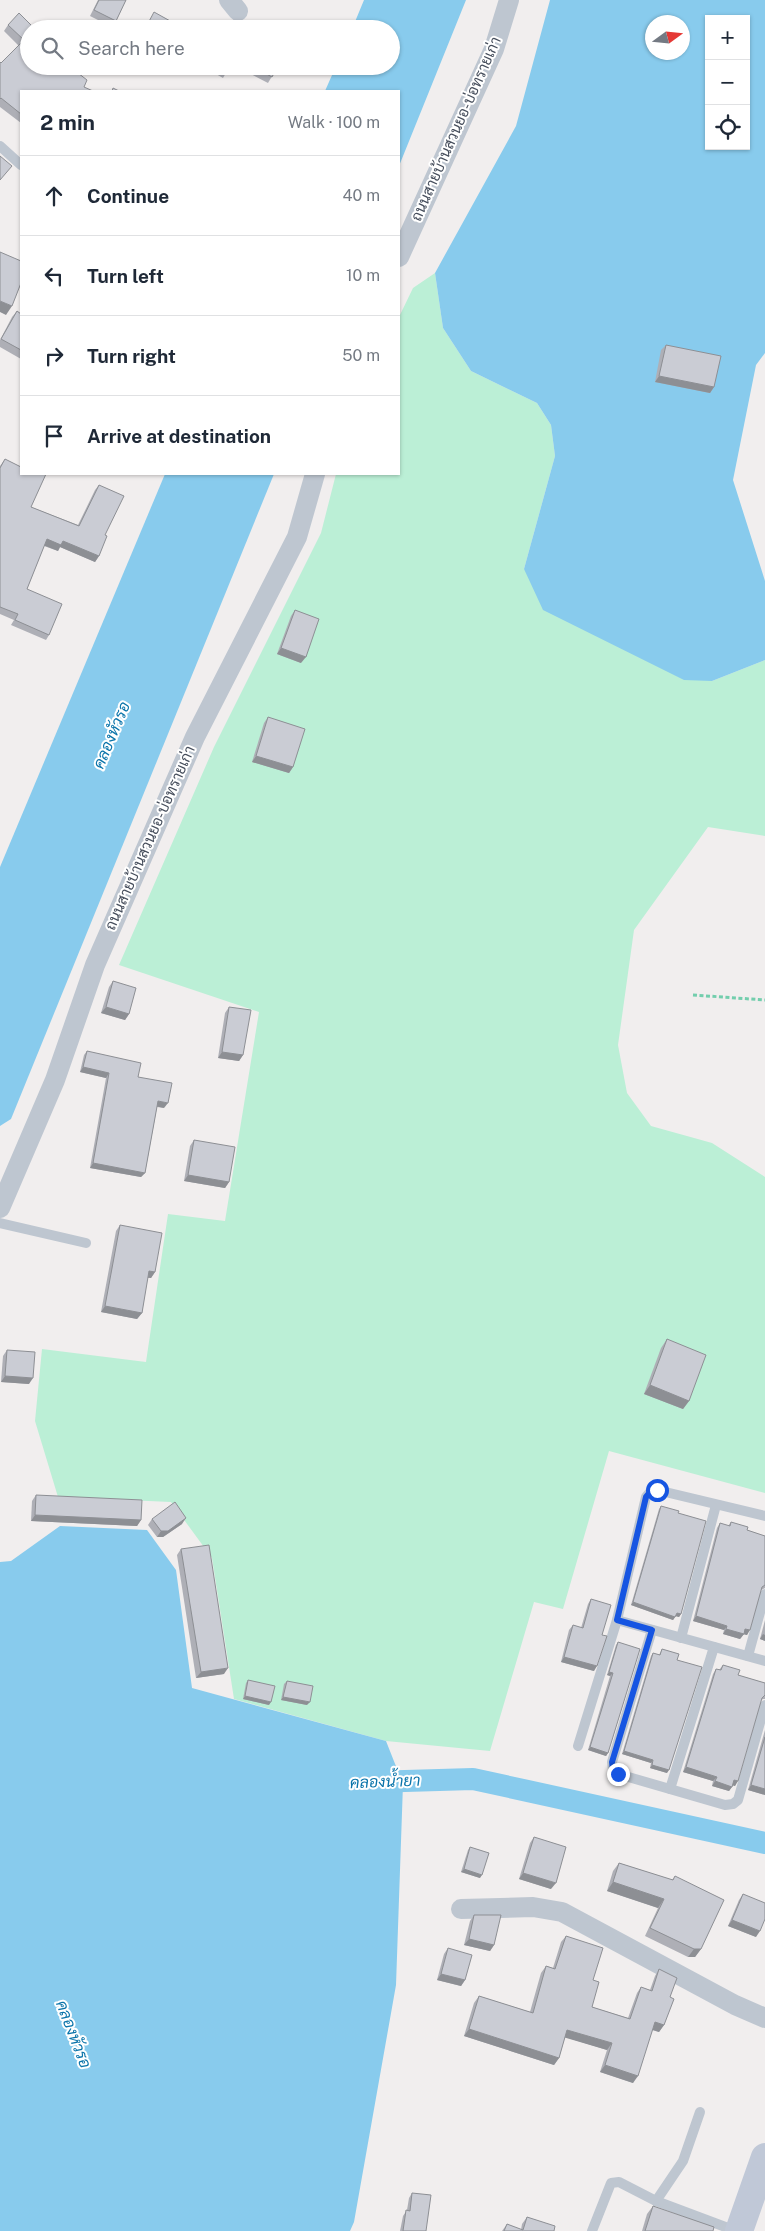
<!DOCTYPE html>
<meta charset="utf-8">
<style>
:root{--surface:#fff;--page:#f6f6f7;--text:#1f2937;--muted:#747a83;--line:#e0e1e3}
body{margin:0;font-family:"Public Sans",Sarabun,sans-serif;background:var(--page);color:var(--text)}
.controls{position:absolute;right:15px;top:15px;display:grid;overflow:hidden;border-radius:0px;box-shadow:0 1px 4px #0004}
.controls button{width:45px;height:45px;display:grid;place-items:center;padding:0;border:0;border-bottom:1px solid var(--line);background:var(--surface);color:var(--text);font:25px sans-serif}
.compass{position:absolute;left:645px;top:15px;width:45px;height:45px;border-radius:50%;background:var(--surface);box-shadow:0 1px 4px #0004;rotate:75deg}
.stop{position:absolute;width:15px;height:15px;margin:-11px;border:4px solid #1655e2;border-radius:50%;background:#fff}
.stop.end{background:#1655e2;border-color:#fff;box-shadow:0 1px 5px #0008}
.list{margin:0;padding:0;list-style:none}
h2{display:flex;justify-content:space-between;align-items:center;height:65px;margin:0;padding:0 20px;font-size:21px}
h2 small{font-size:16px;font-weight:400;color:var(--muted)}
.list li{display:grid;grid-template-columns:32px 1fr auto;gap:15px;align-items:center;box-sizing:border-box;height:80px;padding:0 20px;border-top:1px solid var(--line)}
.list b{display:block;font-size:19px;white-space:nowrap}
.list em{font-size:16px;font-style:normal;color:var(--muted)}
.icon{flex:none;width:28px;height:28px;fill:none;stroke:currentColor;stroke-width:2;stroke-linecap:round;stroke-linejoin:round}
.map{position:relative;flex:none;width:765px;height:2231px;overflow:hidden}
.search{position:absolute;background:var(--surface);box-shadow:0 1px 4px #0004;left:20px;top:20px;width:380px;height:55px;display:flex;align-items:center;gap:12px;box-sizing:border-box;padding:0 18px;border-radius:28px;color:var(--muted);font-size:19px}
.panel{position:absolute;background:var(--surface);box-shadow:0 1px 4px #0004;left:20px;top:90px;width:380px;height:385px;border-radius:0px}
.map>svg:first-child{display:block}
.green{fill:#bbefd6}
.water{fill:#88cbed;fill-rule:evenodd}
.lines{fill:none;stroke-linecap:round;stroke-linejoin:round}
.canal{stroke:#88cbed;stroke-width:22}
.path{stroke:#73cead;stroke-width:3;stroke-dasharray:4 2.5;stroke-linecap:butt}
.service{stroke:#bec6d0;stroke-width:10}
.minor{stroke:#bec6d0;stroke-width:20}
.secondary{stroke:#c0c8d7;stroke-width:28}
.wall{fill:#aeafb6}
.shaded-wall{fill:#8d8f94}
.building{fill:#caccd4;stroke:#8d8f94}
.route{stroke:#1655e2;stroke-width:6}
.labels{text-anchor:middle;stroke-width:4;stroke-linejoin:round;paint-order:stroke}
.street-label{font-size:15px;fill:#464e5c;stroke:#fff}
.water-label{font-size:16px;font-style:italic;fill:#0a74aa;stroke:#fff}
</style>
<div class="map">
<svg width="765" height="2231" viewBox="0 0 765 2231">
<rect width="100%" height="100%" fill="#f1eeee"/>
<path class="green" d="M435 273 443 328 471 371 537 403 551 425 555 456 524 569 712 681 765 660V836L708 827 634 930 618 1045 627 1093 651 1126 712 1143 765 1177V1493L609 1451 563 1609 534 1602 490 1751 386 1741 234 1699 212 1558 171 1502 58 1497 35 1421 42 1349 146 1362 168 1214 225 1221 259 1012 119 965 214 747 321 533 336 474H399V317L413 288Z"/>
<g class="water">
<path d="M364 0H466L399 166V91H325L336 66H391V29H352Z"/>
<path d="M550 0H765V353L756 365 733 480 765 581V660L712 681 684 680 543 610 524 569 555 456 551 425 537 403 471 371 443 328 435 273 516 126ZM709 19H746V146H709ZM652 22H682V52H652Z"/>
<path d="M165 474H274L11 1119 0 1126V867Z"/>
<path d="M60 1526 147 1530 176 1570 192 1688 386 1741 403 1784 396 1985 354 2222 350 2231H0V1562L11 1561Z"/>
</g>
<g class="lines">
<path class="canal" d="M371 1782 473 1779 765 1843"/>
<path class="path" d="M693 995 765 1000"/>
<g class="service">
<path d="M0 146 21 165"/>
<path d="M0 1223 86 1243"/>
<path d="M617 1620 765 1661"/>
<path d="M652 1630 612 1762 613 1770 618 1774 725 1805 733 1804 738 1800 765 1705"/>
<path d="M681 1638 716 1505"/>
<path d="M748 1656 765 1594"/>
<path d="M578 1746 617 1620 646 1497 651 1491 657 1490 765 1516"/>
<path d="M670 1789 714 1647"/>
<path d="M656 2201 683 2161 700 2112"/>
<path d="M592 2231 611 2183 619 2182 656 2201 736 2231"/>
</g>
<g class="minor">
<path d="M229 0 238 11"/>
<path d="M399 257 494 49 509 0"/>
<path d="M0 1208 55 1080 95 965 195 737 297 537 315 474"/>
<path d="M461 1909 533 1907 562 1912 735 2005 765 2018"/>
</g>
<path class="secondary" d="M739 2231 765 2157"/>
</g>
<g class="wall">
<path d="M98 0H126L116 21 112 27 90 16Z"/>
<path d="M8 25 35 29 21 91V123L0 107V62L1 63 19 46 4 31Z"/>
<path d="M202 66H230L223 78Z"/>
<path d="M250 66H278L268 83 247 72Z"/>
<path d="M17 311 21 314V359L0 347V340L12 317Z"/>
<path d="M666 345 714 387 710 393 655 382 661 350Z"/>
<path d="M5 459 31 507 78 525 95 490 99 485 105 535 99 556 95 562 60 547 58 551 44 546 27 589 49 635 46 640 11 625 14 620 0 614V466Z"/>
<path d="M295 610 301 663 277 654 291 616Z"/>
<path d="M268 717 293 767 289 773 252 762 264 723Z"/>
<path d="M113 981 129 1014 125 1020 101 1013 109 987Z"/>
<path d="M229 1007 243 1055 239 1061 218 1058 225 1013Z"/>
<path d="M87 1051 138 1077 164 1108 157 1107 145 1173 141 1177 90 1168 106 1078 80 1072 84 1055Z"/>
<path d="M194 1140 229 1182 225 1188 184 1181 190 1146Z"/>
<path d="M120 1225 155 1272 151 1278H147L142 1313 137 1319 101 1312 116 1231Z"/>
<path d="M667 1339 689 1401 683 1409 644 1394 661 1348Z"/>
<path d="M7 1350 29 1384 1 1382 3 1356Z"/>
<path d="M36 1495 141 1520 137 1526 31 1521 32 1501Z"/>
<path d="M661 1506 678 1513 681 1614 679 1617 676 1616 673 1620 631 1605 659 1509Z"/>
<path d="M152 1519 182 1524 163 1537H157L148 1525Z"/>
<path d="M731 1522 747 1530 765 1536V1588L761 1590 747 1635 744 1634 740 1639 723 1634 724 1630 693 1621 717 1528 720 1523 728 1526Z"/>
<path d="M181 1549 224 1674 196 1678 177 1555Z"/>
<path d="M591 1599 594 1671 561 1662 569 1630 573 1625 581 1628 588 1604Z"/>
<path d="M765 1620V1641L760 1639Z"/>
<path d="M618 1642 608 1753 606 1756 588 1750 610 1676 607 1675 616 1645Z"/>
<path d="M662 1649 677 1660 667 1773 650 1768 651 1763 622 1754 651 1656 653 1653 659 1655Z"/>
<path d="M723 1665 738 1675 765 1683V1699H763L761 1700 735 1786 733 1785 729 1791 712 1786 713 1781 683 1772 713 1674 716 1669 719 1670Z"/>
<path d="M248 1680 269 1705 243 1699 246 1683Z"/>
<path d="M287 1681 307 1705 281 1700 284 1684Z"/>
<path d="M765 1730V1795L748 1790Z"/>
<path d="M534 1837 551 1889 519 1879 530 1843Z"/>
<path d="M470 1847 480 1878 461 1872 468 1850Z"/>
<path d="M619 1863 672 1880 675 1876 701 1949 695 1957H688L645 1936 658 1908 607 1891 613 1871Z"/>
<path d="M743 1894 756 1937 728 1926 739 1900Z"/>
<path d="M474 1915 494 1945 490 1951 464 1945 470 1921Z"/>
<path d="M566 1936 593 1980 592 2007 628 2018 637 1993 641 1987 650 1990 655 1976 659 1969 670 1997 664 2025 659 2032 652 2030 633 2083 600 2072 607 2050 565 2037 559 2058 554 2065 464 2036 474 2003 479 1996 530 2012 541 1973 546 1966 553 1968 561 1942Z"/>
<path d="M448 1948 465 1980 461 1986 437 1980 444 1954Z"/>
<path d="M412 2193 426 2231H400L403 2216 407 2210 409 2198Z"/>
<path d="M653 2206 713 2231H642L647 2214Z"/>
<path d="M527 2217 554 2231H502L507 2224 521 2230 522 2224Z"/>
</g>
<g class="shaded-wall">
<path d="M0 301 12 306 6 315 0 312Z"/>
<path d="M659 376 714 387 710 393 655 382Z"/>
<path d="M47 539 63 541 99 556 95 562 60 547 58 551 43 545Z"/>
<path d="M281 648 306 657 301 663 277 654Z"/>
<path d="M256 756 293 767 289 773 252 762Z"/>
<path d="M106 1007 129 1014 125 1020 101 1013Z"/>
<path d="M222 1052 243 1055 239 1061 218 1058Z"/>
<path d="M83 1067 109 1073 106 1078 80 1072Z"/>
<path d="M158 1101 168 1103 164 1108 155 1106Z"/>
<path d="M93 1163 145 1173 141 1177 90 1168Z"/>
<path d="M188 1175 229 1182 225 1188 184 1181Z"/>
<path d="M149 1271 155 1272 151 1278 144 1277Z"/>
<path d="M105 1306 142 1313 137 1319 101 1312Z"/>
<path d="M5 1376 33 1378 29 1384 1 1382Z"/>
<path d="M650 1385 689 1401 683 1409 644 1394Z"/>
<path d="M35 1515 141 1520 137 1526 31 1521Z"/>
<path d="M186 1518 182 1524 163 1537H157L161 1531Z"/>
<path d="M633 1602 675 1617 673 1620 631 1605Z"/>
<path d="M677 1613 681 1614 679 1617 675 1616Z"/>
<path d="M696 1616 727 1626 724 1630 693 1621Z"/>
<path d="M726 1629 744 1634 740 1639 723 1634Z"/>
<path d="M745 1629 750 1630 747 1635 742 1634Z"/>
<path d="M763 1634 765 1635V1641L760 1639Z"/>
<path d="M564 1657 597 1666 594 1671 561 1662Z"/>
<path d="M228 1668 224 1674 196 1678 201 1672Z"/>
<path d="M609 1672 613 1673 610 1676 607 1675Z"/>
<path d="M245 1696 271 1702 269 1705 243 1699Z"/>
<path d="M283 1697 310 1702 307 1705 281 1700Z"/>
<path d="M590 1747 608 1753 606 1756 588 1750Z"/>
<path d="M624 1751 653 1760 651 1763 622 1754Z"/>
<path d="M652 1765 669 1770 667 1773 650 1768Z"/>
<path d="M686 1767 717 1777 713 1781 683 1772Z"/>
<path d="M734 1780 738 1781 735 1786 731 1785Z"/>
<path d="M715 1781 732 1787 729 1791 712 1786Z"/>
<path d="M751 1785 765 1789V1795L748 1790Z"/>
<path d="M464 1869 482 1875 480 1878 461 1872Z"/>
<path d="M523 1873 556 1883 551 1889 519 1879Z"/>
<path d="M613 1882 664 1899 658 1908 607 1891Z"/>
<path d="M732 1920 760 1931 756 1937 728 1926Z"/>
<path d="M469 1939 494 1945 490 1951 464 1945Z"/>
<path d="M694 1949H701L695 1957H688Z"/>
<path d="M441 1974 465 1980 461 1986 437 1980Z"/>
<path d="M655 2022 664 2025 659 2032 650 2029Z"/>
<path d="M469 2029 559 2058 554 2065 464 2036Z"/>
<path d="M567 2030 612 2043 607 2050 563 2037Z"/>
<path d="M605 2065 638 2076 633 2083 600 2072Z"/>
</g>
<g class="building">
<path d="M99 0H126L116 21 94 10Z"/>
<path d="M154 12 172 22 168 29H145Z"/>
<path d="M19 13 35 29H29V66H69L87 80 84 87 93 91H21V114L1 98 0 99V62L1 63 24 40 8 25Z"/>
<path d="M216 66H230L227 72Z"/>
<path d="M252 66H278L272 77Z"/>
<path d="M113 88 119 91H112Z"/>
<path d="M0 156 12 166 0 180Z"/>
<path d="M0 252 21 261V283L12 306 0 301Z"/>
<path d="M17 311 21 314V350L1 339Z"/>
<path d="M666 345 721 356 714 387 659 376Z"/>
<path d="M5 459 21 467V474H46L31 507 79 526 99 485 124 496 105 535 107 536 99 556 63 541 61 545 47 539 27 589 62 604 49 635 15 620 18 614 0 607V468Z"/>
<path d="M295 610 319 619 306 657 281 648Z"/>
<path d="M268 717 305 729 293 767 256 756Z"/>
<path d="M113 981 136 988 129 1014 106 1007Z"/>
<path d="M229 1007 251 1010 243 1055 222 1052Z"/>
<path d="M87 1051 141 1063 138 1077 172 1083 168 1103 158 1101 145 1173 93 1163 109 1073 83 1067Z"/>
<path d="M194 1140 235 1147 229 1182 188 1175Z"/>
<path d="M120 1225 162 1233 155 1272 149 1271 142 1313 105 1306Z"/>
<path d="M667 1339 706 1355 689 1401 650 1385Z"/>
<path d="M7 1350 35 1352 33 1378 5 1376Z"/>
<path d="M36 1495 142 1500 141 1520 35 1515Z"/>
<path d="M175 1502 186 1518 168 1531H161L152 1519Z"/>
<path d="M661 1506 679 1511 678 1513 706 1521 681 1614 677 1613 675 1617 633 1602Z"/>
<path d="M731 1522 748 1527 747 1530 765 1536V1585L762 1587 750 1630 745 1629 744 1634 726 1629 727 1626 696 1616 720 1523 730 1526Z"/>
<path d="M209 1545 228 1668 201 1672 181 1549Z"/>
<path d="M591 1599 611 1605 602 1635 607 1636 597 1666 564 1657 573 1625 583 1628Z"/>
<path d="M618 1642 640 1649 608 1753 590 1747 613 1673 609 1672Z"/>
<path d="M662 1649 679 1654 677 1660 702 1667 669 1770 652 1765 653 1760 624 1751 653 1653 660 1655Z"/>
<path d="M723 1665 740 1670 738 1675 765 1683V1695L762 1698 738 1781 734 1780 732 1787 715 1781 717 1777 686 1767 716 1669 721 1670Z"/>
<path d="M248 1680 275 1686 271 1702 245 1696Z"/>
<path d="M287 1681 313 1686 310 1702 283 1697Z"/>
<path d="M765 1737V1789L751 1785Z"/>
<path d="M534 1837 566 1847 556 1883 523 1873Z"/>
<path d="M470 1847 489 1853 482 1875 464 1869Z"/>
<path d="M619 1863 673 1880 675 1876 724 1900 701 1949H694L650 1928 664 1899 613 1882Z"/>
<path d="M743 1894 765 1903V1919L760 1931 732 1920Z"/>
<path d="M474 1915H501L494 1945 469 1939Z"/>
<path d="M566 1936 603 1948 593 1980 599 1982 592 2007 630 2019 641 1987 652 1991 659 1969 677 1978 670 1997 674 1999 664 2025 655 2022 638 2076 605 2065 612 2043 567 2030 559 2058 469 2029 479 1996 533 2013 546 1966 555 1969Z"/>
<path d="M448 1948 472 1955 465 1980 441 1974Z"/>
<path d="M412 2193 431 2195 426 2231H403L406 2210 410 2211Z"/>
<path d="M653 2206 714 2227 713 2231H645Z"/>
<path d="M527 2217 555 2226 554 2231H504L507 2224 523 2230Z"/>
</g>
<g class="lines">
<path class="route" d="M618 1774 613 1770 612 1762 652 1630 617 1620 646 1497 651 1491 657 1490"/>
</g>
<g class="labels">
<g class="street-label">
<text transform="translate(456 129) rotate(-66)" y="5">ถนนสายบ้านสวนยอ-บ่อทรายเก่า</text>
<text transform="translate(150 838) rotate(-66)" y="5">ถนนสายบ้านสวนยอ-บ่อทรายเก่า</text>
</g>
<g class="water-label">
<text transform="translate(111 735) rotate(-67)" y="6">คลองหัวรอ</text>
<text transform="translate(385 1781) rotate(-2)" y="6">คลองน้ำยา</text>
<text transform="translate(74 2034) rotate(69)" y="6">คลองหัวรอ</text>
</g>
</g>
</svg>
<div class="controls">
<button>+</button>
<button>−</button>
<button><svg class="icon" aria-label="locate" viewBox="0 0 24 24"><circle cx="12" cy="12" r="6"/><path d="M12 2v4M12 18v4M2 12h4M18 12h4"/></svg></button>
</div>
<svg class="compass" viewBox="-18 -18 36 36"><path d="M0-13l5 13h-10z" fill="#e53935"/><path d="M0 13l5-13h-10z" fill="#747a83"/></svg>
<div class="stop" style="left:657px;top:1490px"></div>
<div class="stop end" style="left:618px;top:1774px"></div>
<div class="search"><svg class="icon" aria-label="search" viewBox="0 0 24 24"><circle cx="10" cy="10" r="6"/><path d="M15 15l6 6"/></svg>Search here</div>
<section class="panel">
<h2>2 min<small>Walk · 100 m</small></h2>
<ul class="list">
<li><svg class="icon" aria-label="ahead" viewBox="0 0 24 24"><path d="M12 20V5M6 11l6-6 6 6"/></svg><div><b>Continue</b></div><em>40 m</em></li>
<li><svg class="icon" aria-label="left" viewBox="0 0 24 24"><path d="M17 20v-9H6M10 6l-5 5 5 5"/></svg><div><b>Turn left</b></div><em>10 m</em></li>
<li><svg class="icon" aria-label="right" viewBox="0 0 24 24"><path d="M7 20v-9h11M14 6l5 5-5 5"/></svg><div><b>Turn right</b></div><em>50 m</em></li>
<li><svg class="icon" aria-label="arrive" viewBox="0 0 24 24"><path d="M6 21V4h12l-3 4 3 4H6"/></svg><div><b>Arrive at destination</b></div></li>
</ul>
</section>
</div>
